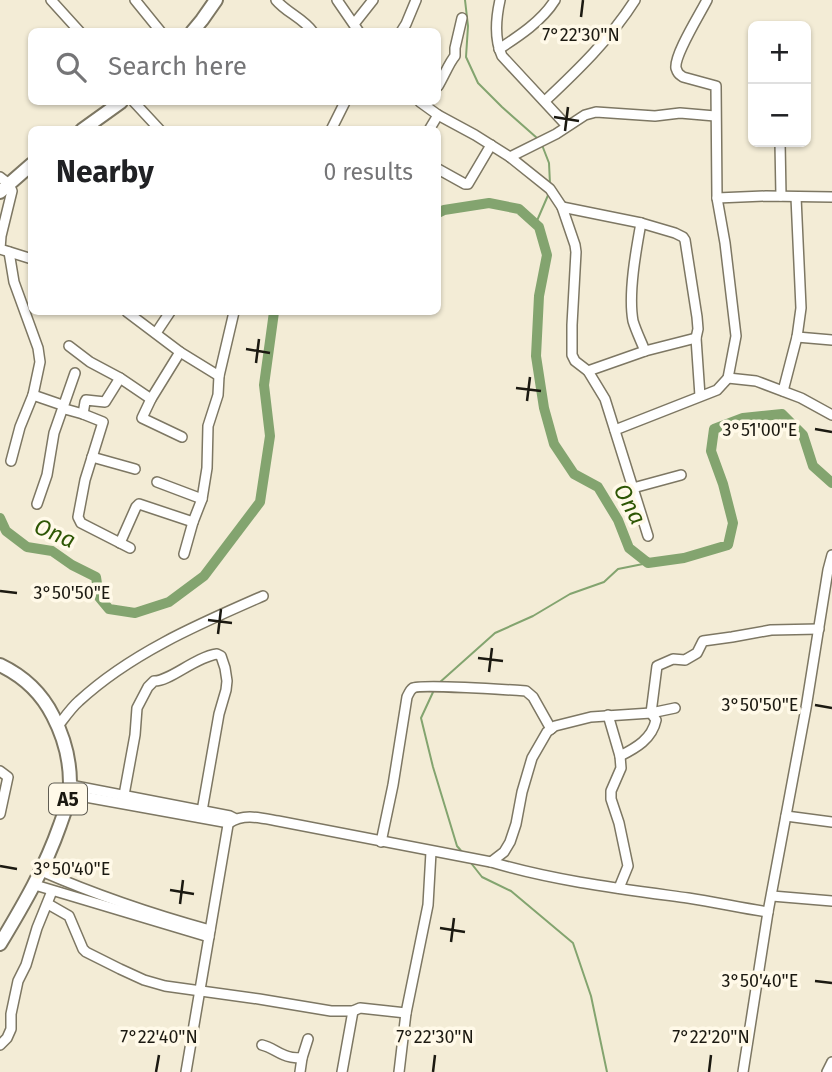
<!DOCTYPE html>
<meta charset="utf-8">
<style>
:root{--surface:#fff;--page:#f6f6f6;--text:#202124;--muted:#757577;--line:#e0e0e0}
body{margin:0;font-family:"Fira Sans",sans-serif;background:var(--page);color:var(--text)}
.controls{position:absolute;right:21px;top:21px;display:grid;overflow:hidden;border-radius:10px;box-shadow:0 2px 5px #0004}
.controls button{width:63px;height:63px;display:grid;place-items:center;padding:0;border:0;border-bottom:2px solid var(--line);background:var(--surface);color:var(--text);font:35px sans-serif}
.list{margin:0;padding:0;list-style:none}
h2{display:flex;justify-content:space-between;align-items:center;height:91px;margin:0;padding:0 28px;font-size:30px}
h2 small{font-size:23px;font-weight:400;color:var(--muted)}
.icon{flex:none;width:38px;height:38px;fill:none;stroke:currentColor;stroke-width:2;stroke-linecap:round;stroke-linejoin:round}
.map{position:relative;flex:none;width:832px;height:1072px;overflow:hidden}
.search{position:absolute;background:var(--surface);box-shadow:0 2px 5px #0004;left:28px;top:28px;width:413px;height:77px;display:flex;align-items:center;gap:18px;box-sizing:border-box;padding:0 24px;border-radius:10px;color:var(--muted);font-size:26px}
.panel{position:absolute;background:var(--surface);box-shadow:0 2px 5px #0004;left:28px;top:126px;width:413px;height:189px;border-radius:10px}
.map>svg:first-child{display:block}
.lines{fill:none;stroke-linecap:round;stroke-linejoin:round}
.stream{stroke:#83a46f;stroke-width:2}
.river{stroke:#83a46f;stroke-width:10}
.minor-casing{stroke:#7d7763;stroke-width:12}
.highway-casing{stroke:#7d7763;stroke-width:16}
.minor{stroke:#fff;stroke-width:9}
.highway{stroke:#fff;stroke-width:12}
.ticks{fill:none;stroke:#1b1911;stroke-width:2.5}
.labels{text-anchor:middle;stroke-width:7;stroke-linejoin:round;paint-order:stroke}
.shield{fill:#fff9e8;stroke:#5f5c52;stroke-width:2}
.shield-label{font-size:19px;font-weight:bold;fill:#1b1911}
.water-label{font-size:23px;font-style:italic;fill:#2d5604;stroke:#fff9e8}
.ticks-label{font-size:18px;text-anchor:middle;fill:#1b1911;stroke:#fff9e8;stroke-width:7;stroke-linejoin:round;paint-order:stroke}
</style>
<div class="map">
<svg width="832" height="1072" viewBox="0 0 832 1072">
<rect width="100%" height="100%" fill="#f3ecd6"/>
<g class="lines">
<g class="stream">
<path d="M465 0 468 26 466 57 478 83 502 107 537 138"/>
<path d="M542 145 549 163 550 184"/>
<path d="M536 223 549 193"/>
<path d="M439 683 495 633 533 616 570 594 604 582 618 569 648 563"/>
<path d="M434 690 421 718 433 767 457 846 463 853"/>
<path d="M471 863 482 877 511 891 573 943 591 996 607 1072"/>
</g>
<g class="river">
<path d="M438 213 444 210 489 203 519 209 539 227 547 255 539 296 536 356 544 408 554 444 574 474 598 487 618 520 629 548 648 563 684 558 728 545 733 523 723 484 711 451 714 429 743 418 782 414 803 435 813 466 832 483"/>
<path d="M0 518 6 531 27 547 52 551 72 565 96 577 99 597 109 609 135 613 169 602 204 576 260 502 270 436 264 385 274 312"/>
</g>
<g class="minor-casing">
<g id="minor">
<path d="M51 0 80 32"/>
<path d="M135 0 161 32"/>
<path d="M276 0C287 13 303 18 313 32"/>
<path d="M337 0 359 32"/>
<path d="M500 0C496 18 494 39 502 56L567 126"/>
<path d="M354 24 373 0"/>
<path d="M401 32 406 24 416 0"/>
<path d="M499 49C519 36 542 21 555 0"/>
<path d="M438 86C443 78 450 61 455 56V48L462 18"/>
<path d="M545 101C578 70 611 38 635 0"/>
<path d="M134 102 160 130"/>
<path d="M420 102 438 115 475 135 510 157 550 189 562 207 575 245 576 252 572 325V355L575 361 588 371 605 399 648 536"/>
<path d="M331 130 345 102"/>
<path d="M429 130 438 115"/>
<path d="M780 142 781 196"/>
<path d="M510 157 556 134 585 115 596 112 655 116 680 113 715 116"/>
<path d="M438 169 465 184H468L491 145"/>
<path d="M0 177 9 184 12 191 1 236 0 249 32 259"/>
<path d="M717 198 766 196 832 197"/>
<path d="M562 207 641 223 675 233 683 237 685 240 697 317 698 329 696 338 700 396"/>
<path d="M641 223C636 250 628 294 633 321 636 331 641 341 645 351"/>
<path d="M9 252 14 282 38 348 40 362 33 395 20 427 11 461"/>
<path d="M127 312 180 352 219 376"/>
<path d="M156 333 170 312"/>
<path d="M797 337 832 340"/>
<path d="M69 346 90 362 120 378 151 399"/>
<path d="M180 352 151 399 142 418 182 437"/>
<path d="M588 371 645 351 696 338"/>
<path d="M728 378 756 381 801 398 832 415"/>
<path d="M783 391 797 337 801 308 796 197"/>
<path d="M33 395 62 405 65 409 83 414 103 422 85 480 78 517 81 523 130 548"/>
<path d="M83 414 85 402 86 400 105 402 120 378"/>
<path d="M615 430 717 390 728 378 736 336 725 243 717 198 716 86 683 77C679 74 678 74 676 68 674 55 700 14 707 0"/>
<path d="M92 457 135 469"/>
<path d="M157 482 202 499"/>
<path d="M633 488 681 475"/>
<path d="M37 504 47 475 54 433 75 373"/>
<path d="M120 543 136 507 139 504 193 522"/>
<path d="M184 554 193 522 202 499 207 468 208 426 218 395 219 376 234 312"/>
<path d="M608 715 620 756 621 768 611 791V799L619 823 628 866 619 888"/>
<path d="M58 726C65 717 71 708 79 701 131 653 199 624 263 596"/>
<path d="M620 756C636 748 652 739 656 720L651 713 657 666 673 659 685 660 697 653 703 641 732 637 771 630 819 629"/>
<path d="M0 771 8 777 0 814"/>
<path d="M70 785 230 816 234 818"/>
<path d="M69 794 229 823C244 813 261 818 278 821L491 862C555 881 622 889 688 898 715 902 741 908 768 912"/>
<path d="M124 795 135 735 137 708 148 687 154 681C169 682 195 657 217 654L221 656 225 668 227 681 226 690 219 714 202 811"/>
<path d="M786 816 832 822"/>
<path d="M381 842 393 785 407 697C409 693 410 690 413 688 420 684 511 690 526 691L533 697 551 729"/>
<path d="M491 862 504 852 510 842 516 824 522 792 532 758 547 732 555 726 591 717 651 713 675 708"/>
<path d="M41 871C96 895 152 914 210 930"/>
<path d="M35 885 209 937"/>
<path d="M772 896 832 901"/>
<path d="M48 904 69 916 83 949 86 952 120 969 144 980 165 986 259 999 331 1011H353L360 1008 406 1013"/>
<path d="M0 1045 7 1038 11 1029V1014L18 981 26 965 37 928 52 891"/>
<path d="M262 1045C271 1047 276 1052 284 1055 290 1058 296 1058 302 1058"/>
<path d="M186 1072 229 819"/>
<path d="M300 1072 302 1058 308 1039"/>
<path d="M342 1072 353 1011"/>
<path d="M399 1072 406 1013 428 905 431 852"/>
<path d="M743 1072 768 912 806 708 828 570 832 555"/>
<path d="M827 1072 832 1062"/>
</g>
</g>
<g class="highway-casing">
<g id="highway">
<path d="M192 32 202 20 216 0"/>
<path d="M82 130 121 102"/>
<path d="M0 192 32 164"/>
<path d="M0 665C23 676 42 694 53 716 64 737 70 760 70 783 70 797 65 812 60 825 45 868 24 904 0 944"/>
</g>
</g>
<use href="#minor" class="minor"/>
<use href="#highway" class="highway"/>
</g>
<path class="ticks" d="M581 17 583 0M554 117 579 121M565 131 568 107M246 349 270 353M256 363 259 339M516 388 541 391M527 401 530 377M815 429 832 432M0 591 17 593M208 620 232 623M218 634 221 609M478 658 503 661M489 672 492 648M815 705 832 708M0 866 17 869M170 890 194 894M180 904 183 880M440 928 465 932M451 942 454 918M815 981 832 983M156 1072 159 1055M433 1072 435 1055M709 1072 711 1055"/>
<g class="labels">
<rect class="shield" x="49" y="783.5" width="38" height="31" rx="5"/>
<g class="shield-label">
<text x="68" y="806">A5</text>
</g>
<g class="water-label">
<text transform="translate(630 504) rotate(62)" y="8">Ona</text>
<text transform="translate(55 533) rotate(23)" y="8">Ona</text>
</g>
</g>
<g class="ticks-label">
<text x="581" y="41">7°22'30"N</text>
<text x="760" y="436">3°51'00"E</text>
<text x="72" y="599">3°50'50"E</text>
<text x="760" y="711">3°50'50"E</text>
<text x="72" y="875">3°50'40"E</text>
<text x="760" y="987">3°50'40"E</text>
<text x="159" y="1043">7°22'40"N</text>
<text x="435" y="1043">7°22'30"N</text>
<text x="711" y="1043">7°22'20"N</text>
</g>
</svg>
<div class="controls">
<button>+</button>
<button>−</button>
</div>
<div class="search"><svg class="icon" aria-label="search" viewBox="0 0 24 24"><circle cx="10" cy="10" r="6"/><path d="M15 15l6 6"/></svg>Search here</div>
<section class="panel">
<h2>Nearby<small>0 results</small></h2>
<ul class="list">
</ul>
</section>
</div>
